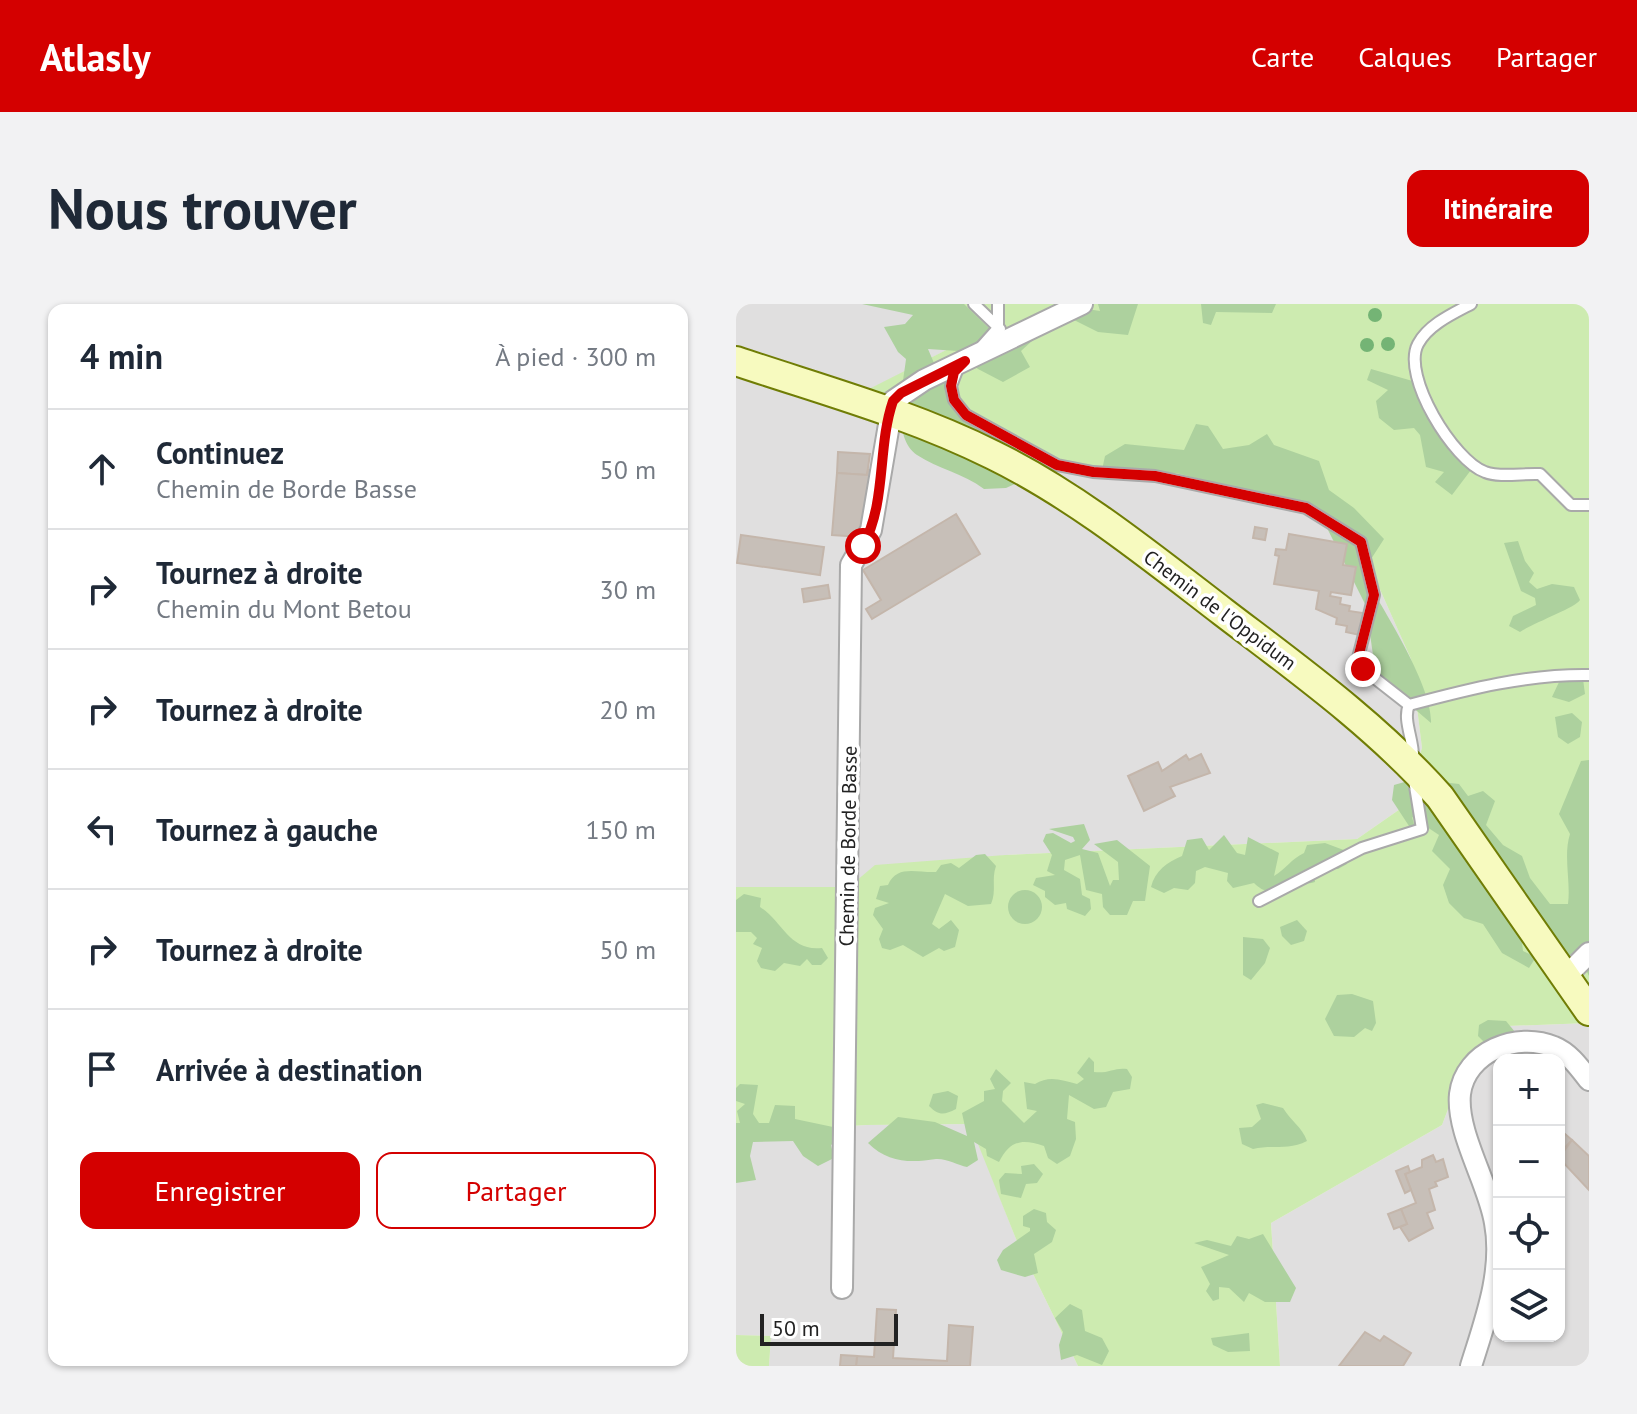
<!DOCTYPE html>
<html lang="fr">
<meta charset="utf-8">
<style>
:root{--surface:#fff;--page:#f2f2f3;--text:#1f2937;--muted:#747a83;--line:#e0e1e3;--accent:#d40000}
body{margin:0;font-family:"PT Sans",sans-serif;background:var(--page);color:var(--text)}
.controls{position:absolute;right:24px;bottom:24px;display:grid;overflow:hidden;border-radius:16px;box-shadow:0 2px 6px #0004}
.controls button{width:72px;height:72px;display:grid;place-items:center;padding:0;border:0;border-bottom:2px solid var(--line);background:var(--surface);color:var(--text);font:40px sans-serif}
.scale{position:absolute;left:24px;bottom:20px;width:138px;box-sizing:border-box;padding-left:8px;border:4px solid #222;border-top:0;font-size:22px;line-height:28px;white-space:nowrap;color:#222;-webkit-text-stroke:6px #fff;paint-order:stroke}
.stop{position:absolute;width:24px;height:24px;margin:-18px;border:6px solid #d40000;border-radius:50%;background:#fff}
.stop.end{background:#d40000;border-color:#fff;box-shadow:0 2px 8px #0008}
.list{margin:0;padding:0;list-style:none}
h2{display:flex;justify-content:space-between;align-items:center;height:104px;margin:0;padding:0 32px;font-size:34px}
h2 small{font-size:26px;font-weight:400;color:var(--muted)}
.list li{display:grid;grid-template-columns:52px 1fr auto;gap:24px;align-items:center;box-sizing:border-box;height:120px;padding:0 32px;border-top:2px solid var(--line)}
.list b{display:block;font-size:30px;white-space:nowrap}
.list p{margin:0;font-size:26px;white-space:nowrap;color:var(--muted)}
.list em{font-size:26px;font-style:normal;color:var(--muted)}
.actions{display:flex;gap:16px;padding:24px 32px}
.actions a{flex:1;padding:18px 0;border:2px solid var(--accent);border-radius:16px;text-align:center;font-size:28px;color:var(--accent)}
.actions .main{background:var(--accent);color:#fff}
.icon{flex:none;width:44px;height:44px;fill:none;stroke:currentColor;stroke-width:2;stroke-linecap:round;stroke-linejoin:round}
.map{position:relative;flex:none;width:853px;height:1062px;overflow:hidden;border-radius:16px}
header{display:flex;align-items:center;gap:48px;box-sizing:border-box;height:112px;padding:0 40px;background:var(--accent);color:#fff}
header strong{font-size:38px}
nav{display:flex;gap:44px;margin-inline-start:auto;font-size:28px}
.intro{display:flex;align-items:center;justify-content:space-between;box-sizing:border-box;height:192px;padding:0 48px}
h1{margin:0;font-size:56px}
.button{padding:20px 36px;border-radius:16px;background:var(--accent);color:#fff;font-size:28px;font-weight:700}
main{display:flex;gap:48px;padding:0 48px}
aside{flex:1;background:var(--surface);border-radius:16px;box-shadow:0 2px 6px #0004}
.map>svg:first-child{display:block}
.residential{fill:#e0dfdf;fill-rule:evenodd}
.grass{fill:#cdebb0}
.forest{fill:#add19e}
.building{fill:#c7bfb8;stroke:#c4b6ab;stroke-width:2}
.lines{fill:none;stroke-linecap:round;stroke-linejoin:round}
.lane-casing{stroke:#a9a9a9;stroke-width:14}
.street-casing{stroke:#a9a9a9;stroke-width:24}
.secondary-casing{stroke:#707d05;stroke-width:32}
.lane{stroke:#fff;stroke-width:10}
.street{stroke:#fff;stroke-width:20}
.secondary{stroke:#f7fabf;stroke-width:28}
.tree{fill:#74b475}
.route{stroke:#d40000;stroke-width:10}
.labels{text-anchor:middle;stroke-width:7;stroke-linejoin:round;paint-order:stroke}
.street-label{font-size:20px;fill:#222;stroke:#fff}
</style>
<header>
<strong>Atlasly</strong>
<nav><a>Carte</a><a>Calques</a><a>Partager</a></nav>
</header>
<div class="intro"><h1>Nous trouver</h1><a class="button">Itinéraire</a></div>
<main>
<aside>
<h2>4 min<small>À pied · 300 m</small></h2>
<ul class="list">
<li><svg class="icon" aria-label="ahead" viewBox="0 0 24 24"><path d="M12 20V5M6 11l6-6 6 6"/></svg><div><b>Continuez</b><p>Chemin de Borde Basse</p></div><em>50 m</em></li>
<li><svg class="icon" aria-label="right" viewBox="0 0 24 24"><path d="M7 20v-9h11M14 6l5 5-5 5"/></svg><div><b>Tournez à droite</b><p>Chemin du Mont Betou</p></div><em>30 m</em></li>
<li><svg class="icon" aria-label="right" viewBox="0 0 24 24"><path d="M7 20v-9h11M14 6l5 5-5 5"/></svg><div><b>Tournez à droite</b></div><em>20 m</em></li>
<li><svg class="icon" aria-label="left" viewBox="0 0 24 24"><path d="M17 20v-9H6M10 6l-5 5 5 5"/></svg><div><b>Tournez à gauche</b></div><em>150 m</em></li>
<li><svg class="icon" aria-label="right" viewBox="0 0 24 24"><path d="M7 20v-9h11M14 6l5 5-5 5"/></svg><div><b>Tournez à droite</b></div><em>50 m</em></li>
<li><svg class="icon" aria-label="arrive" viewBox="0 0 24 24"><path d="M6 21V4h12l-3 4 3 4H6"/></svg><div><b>Arrivée à destination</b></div></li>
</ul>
<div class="actions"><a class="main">Enregistrer</a><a>Partager</a></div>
</aside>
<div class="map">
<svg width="853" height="1062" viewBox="0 0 853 1062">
<rect width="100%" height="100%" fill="#f2efe9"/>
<g class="residential">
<path d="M0 0H182L230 36 133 86 528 178 613 216 675 355 686 444 667 503 621 535 269 551 114 583H0Z"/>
<path d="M853 719V1062H544L535 919 706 821 733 750 771 722ZM763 756H823V1032H763Z"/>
<path d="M235 820 280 935 342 1062H33L35 1032 0 1031V829L130 821Z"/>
</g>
<g class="grass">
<path d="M182 0H853V719L771 722 733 750 706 821 535 919 544 1062H342L280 935 234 820 130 821 0 829V583H113L139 561 269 551 621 535 667 503 686 444 675 355 613 216 528 178 329 166 131 86 230 36Z"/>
<path d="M0 1031 35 1032 33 1062H0Z"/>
</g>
<g class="forest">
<path d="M126 0H228L264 35 351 5 364 7 362 0H402L392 31 362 28 336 15 297 36 285 47 294 63 267 78 242 65 222 47 192 45 198 59 219 70 217 83 225 104 295 141 298 151 271 154 281 179 270 184 248 185C227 169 202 165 181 151 155 133 167 81 170 55L162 48 148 23 169 20 177 11Z"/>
<path d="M465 0H540L536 9 480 8 475 21 467 19Z"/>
<path d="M635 65 680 78 698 126 732 149 735 166 716 191 699 178 708 168 690 163 684 131 678 124 658 126 643 114 640 97 652 86 631 76Z"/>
<path d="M460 120 472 122 487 145 513 141 531 130 538 141 583 157 593 186 618 204 648 235 626 269C646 303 697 382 695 419L640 372 630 302 589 220 528 191 440 169 405 176 366 166 369 152 389 140 448 146Z"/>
<path d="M782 237 789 257 798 269 793 278 801 285 816 280 838 283 844 296C839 304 797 319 784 328L773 322 777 312 800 301 799 294 785 287 768 239Z"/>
<path d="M831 373 847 375 849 390 833 398 816 393 823 378Z"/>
<path d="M836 409 846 418 844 433 832 440 822 433 819 413Z"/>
<path d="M853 456V672L848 662 784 621 787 647 800 653 793 664 766 649 747 620 728 614 713 599 707 581 714 565 696 547 703 531 676 513 679 524 673 522 656 496 658 481 679 475 723 480 732 492 747 487 759 497 750 521 767 541 786 552 794 574 814 600H832C835 577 827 552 834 530L823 510 845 457Z"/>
<path d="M348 520 354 536 346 545 362 549 374 582 377 576H383L382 558 358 540 381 536 414 562 409 597H397L391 611H374L367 603 366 590 350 586 344 551 329 556 328 566 344 575 346 591 354 595 355 605 349 612 331 605 330 599 319 601 309 593V587L297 581 300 574 319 571 311 567 316 551 307 537 310 530 317 529 335 539 339 537 337 533 313 525Z"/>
<path d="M488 531 501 549 509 551 512 533 543 549 538 572C550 565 555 555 568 549L571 541 589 539 613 548 611 560 602 565 577 563 579 578C570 581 561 578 552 580 537 584 532 593 518 579L497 584 491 577 492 569 469 563 460 567 459 579 452 586 438 584 428 589 415 583C419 567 431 558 446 552L451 536 466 534 473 546Z"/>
<path d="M249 550 260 562C255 576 261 586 255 600L232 602 209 590 196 620 203 625 215 616 223 626 219 643 208 647 203 644 187 653 167 641 154 646 146 644 143 635 147 625 137 611 139 604 153 599 140 595 144 582 152 581C161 560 181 569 200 568L205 561 215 559 223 564 240 551Z"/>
<circle cx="289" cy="603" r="17"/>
<path d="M8 590 25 594 24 603C47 618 54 648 86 644L92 654 85 661H76L71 655 64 662 48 659 39 667 25 664 21 657 26 644 17 640 21 634 15 628H0V596Z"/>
<path d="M561 616 571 627 568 637 555 641 546 632 544 623Z"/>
<path d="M507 633 527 635 534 644 529 659 515 676 507 671Z"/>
<path d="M616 690 637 697 640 719 636 727 629 724 618 733 598 732 589 715 601 691Z"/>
<path d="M752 716 770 717 779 728 768 740 753 743 742 732 743 721Z"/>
<path d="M353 753 358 758V768C372 770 379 763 391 765L396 773 394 785 377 788 370 803 358 805 333 791 331 815 339 818 340 835 334 852 321 860 312 854 308 842C285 834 274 837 263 858L251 852 250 845 238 838 242 856 231 863C222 861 209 854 200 855 175 859 152 859 132 839L162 813 199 818 231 832 226 809 248 797V787L259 785 254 775 260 765 275 779 267 787 266 797 288 819 301 807 291 805 288 778 299 780C313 771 326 776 341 780L348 775 341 769Z"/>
<path d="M4 780 22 781 17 810 23 819H33L39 801 59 802V815L116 827 95 841 98 854 82 862 67 852 57 837 17 838 14 852 20 876 0 879V819H4L1 807 9 800 0 797V784Z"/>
<path d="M212 787 222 792 220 805C208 811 203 812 193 802L197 790Z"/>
<path d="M527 799 547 804C555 817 566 823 571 837 552 847 535 840 517 845L506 840 503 824 516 823 525 815 520 801Z"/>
<path d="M298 860 307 870 301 879 290 880 285 894 265 890 263 876 269 869 286 870 285 862Z"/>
<path d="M298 905 310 909 311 918 320 926 316 938 298 950 302 969 289 973 265 966 261 956 267 946 294 927V924L287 922V912Z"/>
<path d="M527 930 560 984 554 998H529L513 989 508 998 493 984 483 983V995L477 997 470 987 474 980 465 963 493 951 458 939 471 936 495 942 501 932 513 935Z"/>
<path d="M334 1000 346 1006 349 1027 366 1034 373 1047 366 1061 341 1051 325 1056 323 1041 327 1028 319 1014Z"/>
<path d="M513 1029 514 1047 492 1048 477 1041 475 1034Z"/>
</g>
<g class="building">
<path d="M102 148 134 150 131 171 101 169Z"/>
<path d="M132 166 140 167 138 201 129 200 126 233 96 231 101 169 131 171Z"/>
<path d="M220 210 244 250 136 315 130 305 145 296 127 266Z"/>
<path d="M519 223 531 225 529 236 517 234Z"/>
<path d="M553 230 611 240 607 261 620 263 615 291 595 288 594 292 605 294 604 300 614 302 613 307 627 309 624 331 610 328 611 322 600 320 601 314 580 305 583 287 538 280 543 252 539 251 540 245 550 246Z"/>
<path d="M5 231 88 243 84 271 1 259Z"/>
<path d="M92 281 94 294 68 298 66 285Z"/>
<path d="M465 450 474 469 434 483 439 492 408 507 392 472 422 458 426 467 450 451 453 456Z"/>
<path d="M829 830 836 836 823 850V837Z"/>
<path d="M836 836 853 852V886L823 854Z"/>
<path d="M697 851 700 858 707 855 712 873 699 878 701 882 693 885 699 906 691 909 697 924 673 937 664 923 671 920 665 905 680 899 669 870 686 863V856Z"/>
<path d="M672 862 674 868 669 870 675 886 669 889 660 867Z"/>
<path d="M665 905 671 920 658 925 652 910Z"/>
<path d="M141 1005 160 1006 157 1054 211 1057 213 1021 237 1023 234 1062H120L121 1052 138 1053Z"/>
<path d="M629 1028 644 1037 648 1032 675 1049 667 1062H603Z"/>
<path d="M105 1051 121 1052 120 1062H104Z"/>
</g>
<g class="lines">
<g class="lane-casing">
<g id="lane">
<path d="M238 0 264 25"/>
<path d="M735 0C716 10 692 21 682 40 665 72 718 157 749 168 763 174 788 169 804 170L835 201H853"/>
<path d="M246 42 262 24V0"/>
<path d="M222 64 215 82 218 96 230 111 321 161 357 168 419 172 570 204 625 238 638 291 622 354 627 365 673 401C733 385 791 370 853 371"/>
<path d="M673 401C666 416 679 439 677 456"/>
<path d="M523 597 626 544 686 525 678 476"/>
</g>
</g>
<g class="street-casing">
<g id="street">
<path d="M829 673 853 649"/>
<path d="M106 984 115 261 135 226 157 97 188 76 346 0"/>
<path d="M735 1062C749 1017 768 967 759 919 753 880 720 829 724 790 729 748 781 727 818 743 833 749 843 763 853 776"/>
</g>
</g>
<g class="secondary-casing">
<path id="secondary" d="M0 57C86 86 175 110 257 151 339 191 414 252 487 308 563 366 640 421 704 493L853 707"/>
</g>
<use href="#lane" class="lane"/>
<use href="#street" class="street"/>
<use href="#secondary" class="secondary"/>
</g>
<g class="tree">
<circle cx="639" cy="11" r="7"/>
<circle cx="652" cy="40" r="7"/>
<circle cx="631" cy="41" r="7"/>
</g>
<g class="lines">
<path class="route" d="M127 242C151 197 141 144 157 97L165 89 229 57 218 68 215 82 218 96 230 111 321 161 357 168 419 172 570 204 625 238 638 291 622 354 627 365"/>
</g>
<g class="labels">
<g class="street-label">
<text transform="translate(484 306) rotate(37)" y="7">Chemin de l'Oppidum</text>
<text transform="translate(112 542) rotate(-89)" y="7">Chemin de Borde Basse</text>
</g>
</g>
</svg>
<div class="controls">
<button>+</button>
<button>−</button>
<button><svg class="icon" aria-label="locate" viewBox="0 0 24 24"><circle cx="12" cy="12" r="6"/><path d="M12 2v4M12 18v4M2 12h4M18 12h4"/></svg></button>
<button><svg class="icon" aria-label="layers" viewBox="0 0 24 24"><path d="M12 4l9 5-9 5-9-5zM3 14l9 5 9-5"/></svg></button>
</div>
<div class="scale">50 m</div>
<div class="stop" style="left:127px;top:242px"></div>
<div class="stop end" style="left:627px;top:365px"></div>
</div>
</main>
